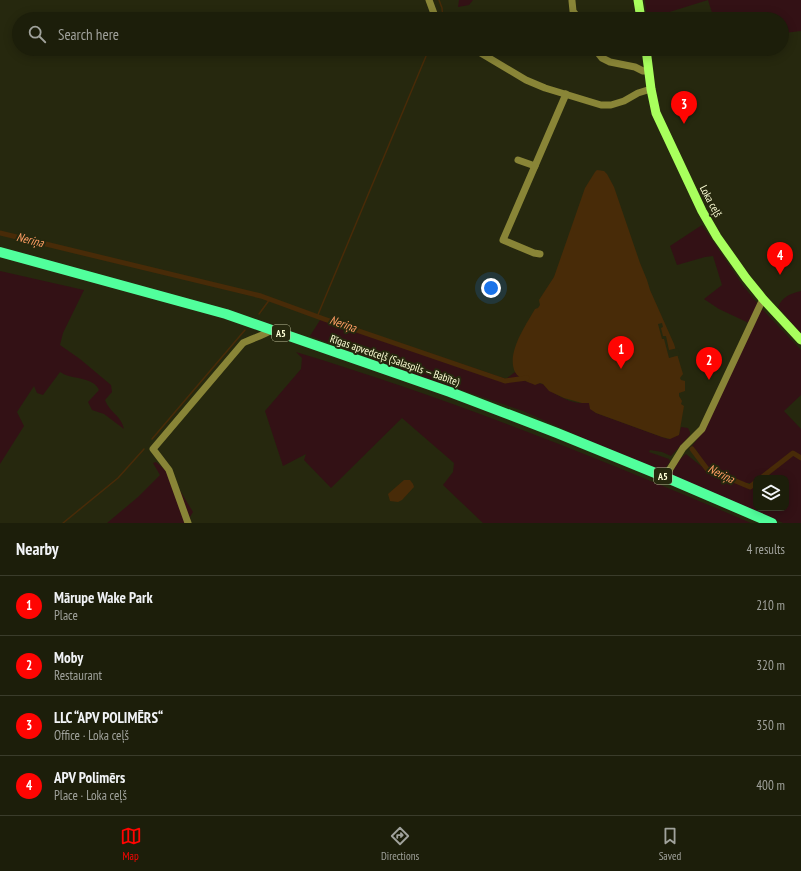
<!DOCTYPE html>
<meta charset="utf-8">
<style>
:root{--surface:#1c1e0a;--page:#292b18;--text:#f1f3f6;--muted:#a0a29c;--line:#3a3c2b;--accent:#ff0502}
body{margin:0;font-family:"PT Sans Narrow",sans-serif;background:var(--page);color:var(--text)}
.controls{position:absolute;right:12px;bottom:12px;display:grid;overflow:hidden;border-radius:8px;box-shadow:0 2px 10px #0003}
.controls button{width:36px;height:36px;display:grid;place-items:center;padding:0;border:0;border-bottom:1px solid var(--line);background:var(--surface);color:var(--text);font:20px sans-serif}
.you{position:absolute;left:491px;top:288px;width:14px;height:14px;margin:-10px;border:3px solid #fff;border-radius:50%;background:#1a73e8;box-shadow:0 0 0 6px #1a73e833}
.badge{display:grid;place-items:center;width:26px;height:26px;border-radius:50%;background:var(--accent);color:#fff;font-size:13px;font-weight:700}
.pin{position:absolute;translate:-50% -33px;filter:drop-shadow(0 1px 2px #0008)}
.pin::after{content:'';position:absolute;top:21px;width:14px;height:12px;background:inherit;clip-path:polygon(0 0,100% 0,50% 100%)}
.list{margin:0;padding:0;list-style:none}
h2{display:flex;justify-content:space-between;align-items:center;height:52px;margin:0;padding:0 16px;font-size:17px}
h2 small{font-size:13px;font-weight:400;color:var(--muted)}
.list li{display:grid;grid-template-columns:26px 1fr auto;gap:12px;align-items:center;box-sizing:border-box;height:60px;padding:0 16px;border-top:1px solid var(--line)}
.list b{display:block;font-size:15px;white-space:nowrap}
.list p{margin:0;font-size:13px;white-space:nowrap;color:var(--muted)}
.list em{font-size:13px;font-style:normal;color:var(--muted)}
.icon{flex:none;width:22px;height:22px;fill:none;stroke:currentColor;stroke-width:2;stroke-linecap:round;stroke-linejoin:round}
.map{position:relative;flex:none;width:801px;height:523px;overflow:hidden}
.search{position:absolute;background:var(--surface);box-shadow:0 2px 10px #0003;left:12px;right:12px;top:12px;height:44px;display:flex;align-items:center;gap:10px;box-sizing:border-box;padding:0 14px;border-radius:22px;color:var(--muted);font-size:15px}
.sheet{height:292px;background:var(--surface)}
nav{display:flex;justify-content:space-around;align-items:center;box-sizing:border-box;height:56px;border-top:1px solid var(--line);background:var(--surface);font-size:11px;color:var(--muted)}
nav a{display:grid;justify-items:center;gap:2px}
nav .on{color:var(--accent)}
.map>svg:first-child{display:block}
.green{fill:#331115}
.water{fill:#482b08}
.pier{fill:#26280e}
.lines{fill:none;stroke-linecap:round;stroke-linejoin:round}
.stream{stroke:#482b08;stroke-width:1.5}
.canal{stroke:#482b08;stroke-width:5}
.minor{stroke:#898537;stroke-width:7}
.major{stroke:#a8ff5d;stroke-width:9}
.highway{stroke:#51ff9c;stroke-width:10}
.labels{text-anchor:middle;stroke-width:4;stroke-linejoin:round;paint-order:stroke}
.shield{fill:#26280e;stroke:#bdbe9a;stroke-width:1}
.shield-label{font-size:10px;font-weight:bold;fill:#feffd6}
.street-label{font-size:11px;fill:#feffd6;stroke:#26280e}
.water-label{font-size:12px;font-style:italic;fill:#ff9e64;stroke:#26280e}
</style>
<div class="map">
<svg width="801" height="523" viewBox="0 0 801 523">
<rect width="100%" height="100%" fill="#26280e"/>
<g class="green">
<path d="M459 0H473L469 5 458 7Z"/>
<path d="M645 0H801V31L784 33 782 30V19H714L708 0 647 19Z"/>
<path d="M702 225 744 287 763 310 801 350V395L784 411 801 429V458L792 453 758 478H756V480L752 483H744L706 467 697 451 692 446 703 432 753 325 719 309 704 299 722 285 713 256 705 257 677 265 670 246Z"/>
<path d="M0 271 84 290 63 333 60 345 80 359 111 385 112 392 105 400C110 413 121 415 124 429L104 414 92 410 88 402 99 390C93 376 71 380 60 372L43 395 37 393 34 386 17 412 24 426 0 464Z"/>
<path d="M801 291V333L778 307C783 296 790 294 801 291Z"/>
<path d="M322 317 506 379 515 372C526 385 528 381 543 384 551 393 571 404 583 403 585 403 587 403 589 403L591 409 596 413 662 437 668 439 679 435 681 427 688 428 690 432V435L671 456 662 452 650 450 649 452 669 459 670 462 665 468 662 469 653 467 583 438 523 411 411 373 310 336Z"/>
<path d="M296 352C451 399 602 459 751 523H483L443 485 453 472 454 463 402 418 331 488 304 460 306 454 283 466 265 411 301 369 302 358Z"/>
<path d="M686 454 706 470 749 488 756 483V508H786V478H762L790 457 794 455 801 460V523H783L671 478 670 474 680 459Z"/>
<path d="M156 462 164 469H167L193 512 190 517 191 523H107L138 497 160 475 153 463Z"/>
</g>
<g class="water">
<path d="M597 170 604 171 607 174 614 187 640 263 647 280 650 290 674 344 683 374 680 378 681 380 685 381V391L679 393V396L682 401 681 404 684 406 679 435 670 439 662 437 596 413 590 409 589 403H582L564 398 549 391 543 384 540 383 535 385C528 382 519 379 515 372 506 353 526 325 535 309L538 308 540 305 539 300 554 277 585 188 595 172Z"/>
<path d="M404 480H410L413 484 414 487 402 500 398 502 390 501 388 494Z"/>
</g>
<path class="pier" d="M662 323 663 327 661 328 663 336H666L669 350 678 348 680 355 669 358 664 339H662L658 324Z"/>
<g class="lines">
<g class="stream">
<path d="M439 0 442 8 443 19"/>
<path d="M259 314 270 299"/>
<path d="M317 317 429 49"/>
<path d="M152 439 245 330"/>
<path d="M63 523 118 478 144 449"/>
</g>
<g class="canal">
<path d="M0 233 261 296 324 319 505 381 527 378"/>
<path d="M692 449 707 469 750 487 756 482"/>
<path d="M761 478 793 453 801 458"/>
</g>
<g class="minor">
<path d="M429 0 436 19"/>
<path d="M572 1 573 11 579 19"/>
<path d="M474 49 526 80 545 88 601 105H611L624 101 638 93 651 89"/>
<path d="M595 49 602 58 610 62 635 67 643 71H649"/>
<path d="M518 160 535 166"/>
<path d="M540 254 534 253 503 240 566 94"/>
<path d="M665 477 683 448 702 429 763 299"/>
<path d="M188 523 169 470 153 449 243 343C253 338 262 336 272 330"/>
</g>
<g class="major">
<path d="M638 0 641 19"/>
<path d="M646 49 651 89 656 113 702 211 717 237 746 278 763 299 801 340"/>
</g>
<path class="highway" d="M0 252 226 314 450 392 557 433 665 477 772 523"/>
</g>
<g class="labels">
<g class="shield">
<rect x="272" y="325" width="18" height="16" rx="3"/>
<rect x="654" y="468" width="18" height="16" rx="3"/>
</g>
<g class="shield-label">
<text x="281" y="337">A5</text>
<text x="663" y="480">A5</text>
</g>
<g class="street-label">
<text transform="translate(711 201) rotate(62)" y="4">Loka ceļš</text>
<text transform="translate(395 360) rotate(19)" y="4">Rīgas apvedceļš (Salaspils — Babīte)</text>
</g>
<g class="water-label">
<text transform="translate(30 240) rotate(14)" y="4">Neriņa</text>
<text transform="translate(343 324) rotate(19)" y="4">Neriņa</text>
<text transform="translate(721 474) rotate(26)" y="4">Neriņa</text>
</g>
</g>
</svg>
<div class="controls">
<button><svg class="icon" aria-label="layers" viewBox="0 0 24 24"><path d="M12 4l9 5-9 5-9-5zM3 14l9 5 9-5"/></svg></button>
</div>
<div class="you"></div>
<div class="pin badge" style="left:621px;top:369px">1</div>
<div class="pin badge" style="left:709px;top:380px">2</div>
<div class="pin badge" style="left:684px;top:124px">3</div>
<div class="pin badge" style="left:780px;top:275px">4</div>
<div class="search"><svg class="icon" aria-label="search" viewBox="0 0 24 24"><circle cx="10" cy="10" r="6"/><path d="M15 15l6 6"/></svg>Search here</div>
</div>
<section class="sheet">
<h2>Nearby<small>4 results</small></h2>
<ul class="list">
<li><span class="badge">1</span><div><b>Mārupe Wake Park</b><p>Place</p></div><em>210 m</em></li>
<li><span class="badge">2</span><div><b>Moby</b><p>Restaurant</p></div><em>320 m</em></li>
<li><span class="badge">3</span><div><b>LLC “APV POLIMĒRS“</b><p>Office · Loka ceļš</p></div><em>350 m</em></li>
<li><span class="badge">4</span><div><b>APV Polimērs</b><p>Place · Loka ceļš</p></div><em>400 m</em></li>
</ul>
</section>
<nav>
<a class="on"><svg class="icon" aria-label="map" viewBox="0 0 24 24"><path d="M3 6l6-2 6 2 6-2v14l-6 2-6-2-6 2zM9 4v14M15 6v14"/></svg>Map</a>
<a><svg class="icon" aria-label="directions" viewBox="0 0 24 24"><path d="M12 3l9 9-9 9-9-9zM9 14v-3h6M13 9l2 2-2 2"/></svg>Directions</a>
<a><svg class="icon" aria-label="saved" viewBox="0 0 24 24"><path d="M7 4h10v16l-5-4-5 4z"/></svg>Saved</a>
</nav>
